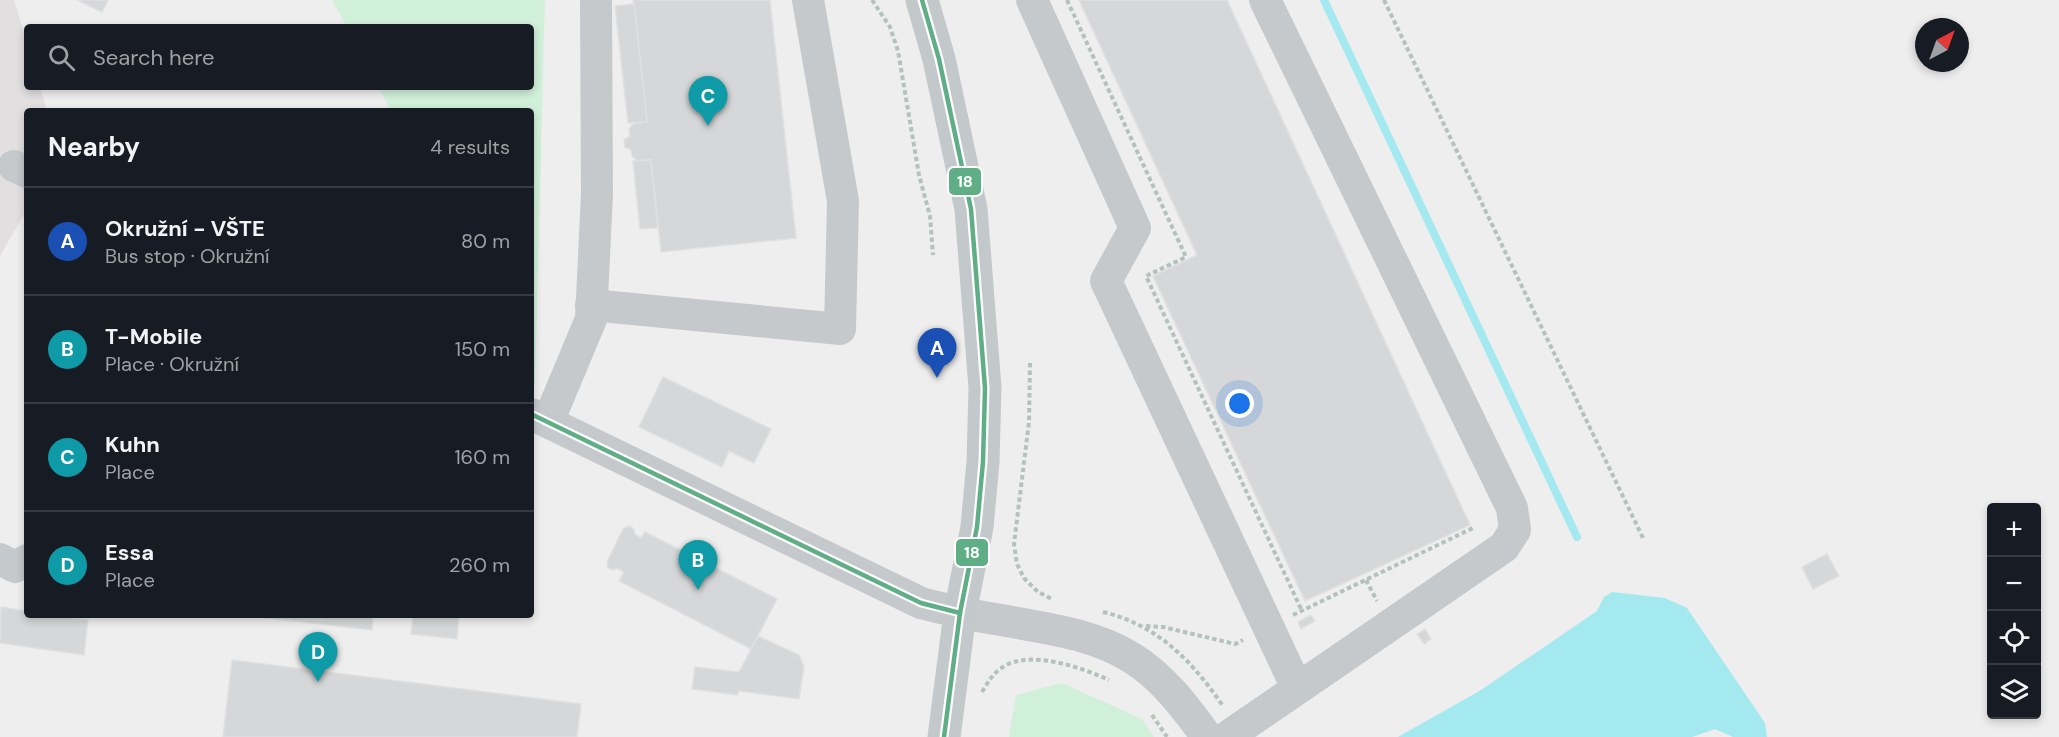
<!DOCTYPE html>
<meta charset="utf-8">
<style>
:root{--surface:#171b24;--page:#242831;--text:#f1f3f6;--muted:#9ea1a6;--line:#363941;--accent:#808a8f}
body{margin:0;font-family:"DM Sans",sans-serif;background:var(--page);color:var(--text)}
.controls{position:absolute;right:18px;bottom:18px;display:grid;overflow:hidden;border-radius:6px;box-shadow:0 3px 9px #0003}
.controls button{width:54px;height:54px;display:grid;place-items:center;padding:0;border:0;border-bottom:2px solid var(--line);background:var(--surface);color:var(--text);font:30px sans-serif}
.compass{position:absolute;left:1915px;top:18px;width:54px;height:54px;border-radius:50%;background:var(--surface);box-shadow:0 3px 9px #0003;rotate:41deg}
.you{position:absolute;left:1240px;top:404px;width:21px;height:21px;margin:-15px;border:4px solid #fff;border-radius:50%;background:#1a73e8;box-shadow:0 0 0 9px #1a73e833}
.badge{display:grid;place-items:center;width:39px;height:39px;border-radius:50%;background:var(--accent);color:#fff;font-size:20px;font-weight:700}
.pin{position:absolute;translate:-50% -50px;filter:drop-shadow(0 2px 3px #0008)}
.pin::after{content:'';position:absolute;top:32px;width:21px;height:18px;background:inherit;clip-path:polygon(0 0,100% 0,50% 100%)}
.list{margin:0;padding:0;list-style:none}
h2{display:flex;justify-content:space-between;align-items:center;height:78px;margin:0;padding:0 24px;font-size:26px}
h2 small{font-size:20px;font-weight:400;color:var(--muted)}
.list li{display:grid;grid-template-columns:39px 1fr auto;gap:18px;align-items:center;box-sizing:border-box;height:108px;padding:0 24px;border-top:2px solid var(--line)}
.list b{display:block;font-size:22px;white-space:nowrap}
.list p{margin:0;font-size:20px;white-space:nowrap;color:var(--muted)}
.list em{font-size:20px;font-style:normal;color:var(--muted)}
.icon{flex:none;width:33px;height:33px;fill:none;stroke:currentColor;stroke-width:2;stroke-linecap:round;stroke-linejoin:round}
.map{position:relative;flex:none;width:2059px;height:737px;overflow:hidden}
.search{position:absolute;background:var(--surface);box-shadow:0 3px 9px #0003;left:24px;top:24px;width:510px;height:66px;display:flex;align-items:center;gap:15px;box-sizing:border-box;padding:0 21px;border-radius:6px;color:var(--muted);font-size:22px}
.panel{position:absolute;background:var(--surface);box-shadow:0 3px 9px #0003;left:24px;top:108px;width:510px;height:510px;border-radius:6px}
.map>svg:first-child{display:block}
.education{fill:#e1dfe0}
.green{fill:#d1f0d9}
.water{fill:#a3e9ef}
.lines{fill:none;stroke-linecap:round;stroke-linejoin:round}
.stream{stroke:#a3e9ef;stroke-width:8}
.building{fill:#d6d7d8;stroke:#e0e0e1;stroke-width:1.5}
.path{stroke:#b4c2bc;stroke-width:4;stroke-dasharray:4.5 3;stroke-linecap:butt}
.minor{stroke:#c5c9cc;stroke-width:32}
.major{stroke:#c3c8cb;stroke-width:33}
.bus-1-casing{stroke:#fff;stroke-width:9}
.bus-1{stroke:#60ae86;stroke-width:4.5}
.line-badge{stroke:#fff;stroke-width:2}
.badge-label{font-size:16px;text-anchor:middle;font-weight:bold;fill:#fff}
</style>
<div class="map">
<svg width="2059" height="737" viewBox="0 0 2059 737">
<rect width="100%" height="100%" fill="#efeeee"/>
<path class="education" d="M0 0H14L27 43V87H40L47 111H27V209L0 256Z"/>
<g class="green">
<path d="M332 0H545L535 384 531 377V111H391L378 87H531V27H347Z"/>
<path d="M1062 683 1142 719 1154 737H1009L1016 695Z"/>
</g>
<path class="water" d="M1612 592 1665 598 1687 608 1765 723 1767 737H1733L1715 729 1692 737H1398L1481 690 1597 611 1604 597Z"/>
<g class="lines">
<path class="stream" d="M1324 0 1577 537"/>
</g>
<g class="building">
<path d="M77 0H108L102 12Z"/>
<path d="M633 0H770L796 238 661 252 651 160 638 161 632 156 631 150 625 147 624 140 630 136 629 129 634 123 647 122Z"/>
<path d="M1079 0H1227L1470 525 1305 601 1153 276 1197 255Z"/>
<path d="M634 4 647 122 628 123 615 6Z"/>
<path d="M651 160 658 228 640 229 633 161Z"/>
<path d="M663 377 771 429 754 463 729 451 722 467 639 427Z"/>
<path d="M629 526 634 529 635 534 641 538 645 532 777 599 751 649 619 581 624 572 617 568 613 570 608 568 607 562 623 529Z"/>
<path d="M1827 554 1839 576 1813 589 1802 567Z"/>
<path d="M1 607 27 611V615H54L88 620 84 655 0 643Z"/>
<path d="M240 615H373L372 630Z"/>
<path d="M413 615H459L457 639 411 634Z"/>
<path d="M1311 615 1315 621 1301 629 1298 622Z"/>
<path d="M1425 629 1431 639 1424 644 1417 634Z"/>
<path d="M758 636 799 655 804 666 799 699 739 691 737 695 692 689 695 667 739 672Z"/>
<path d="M232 660 581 704 577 737H223Z"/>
</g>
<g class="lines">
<g class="path">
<path d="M872 0 890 27 898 51 919 175 930 216 933 255"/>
<path d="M1067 0 1186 257 1146 276 1302 611"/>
<path d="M1384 0 1643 538"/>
<path d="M1030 363 1029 422 1014 544 1017 564 1024 578 1038 592 1052 599"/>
<path d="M1366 580 1377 601"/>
<path d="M1103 612C1158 625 1192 661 1223 706"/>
<path d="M1293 615 1475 527"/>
<path d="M1146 626 1163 627 1235 644 1243 640"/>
<path d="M982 692C988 682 993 673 1003 667 1030 649 1083 668 1109 680"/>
<path d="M1152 715 1167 737"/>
</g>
<g class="minor">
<path d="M1032 0 1135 228 1106 281 1297 688"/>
<path d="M14 166 27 172"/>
<path d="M591 305 840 329 843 201 808 0"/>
<path d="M531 414 921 603C948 610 974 616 1001 620 1045 628 1094 634 1132 658 1163 677 1186 708 1207 737"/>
<path d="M548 422 591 319 597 194 596 0"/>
<path d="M0 559 15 567 27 560"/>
<path d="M1227 737 1504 547 1515 530 1512 508 1265 0"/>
</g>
<path class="major" d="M922 0 939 59 971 209 985 388 983 462 977 527 960 613 944 737"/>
<g class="bus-1-casing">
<g id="bus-1">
<path d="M922 0 939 59 971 209 985 388 983 462 977 527 960 613 944 737"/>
<path d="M531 414 921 603 960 613"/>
</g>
</g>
<use href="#bus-1" class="bus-1"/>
</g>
<g class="line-badge">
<rect x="948" y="167" width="34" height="29" rx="6" fill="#60ae86"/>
<rect x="955" y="538" width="34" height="29" rx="6" fill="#60ae86"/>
</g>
<g class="badge-label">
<text x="965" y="187">18</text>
<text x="972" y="558">18</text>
</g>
</svg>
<div class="controls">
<button>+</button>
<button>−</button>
<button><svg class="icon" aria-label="locate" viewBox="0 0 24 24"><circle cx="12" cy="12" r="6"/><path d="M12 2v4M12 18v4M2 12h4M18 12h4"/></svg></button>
<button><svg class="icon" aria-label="layers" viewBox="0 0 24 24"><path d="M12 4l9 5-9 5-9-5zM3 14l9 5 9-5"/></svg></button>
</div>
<svg class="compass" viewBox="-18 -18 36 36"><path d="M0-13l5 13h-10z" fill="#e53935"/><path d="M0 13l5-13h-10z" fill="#9ea1a6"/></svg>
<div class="you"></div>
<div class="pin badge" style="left:937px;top:378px;background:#1a4fb4">A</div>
<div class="pin badge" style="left:698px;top:590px;background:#0f9aa8">B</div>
<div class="pin badge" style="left:708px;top:126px;background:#0f9aa8">C</div>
<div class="pin badge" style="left:318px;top:682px;background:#0f9aa8">D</div>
<div class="search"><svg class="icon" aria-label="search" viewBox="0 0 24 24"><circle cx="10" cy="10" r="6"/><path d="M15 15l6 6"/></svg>Search here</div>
<section class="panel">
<h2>Nearby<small>4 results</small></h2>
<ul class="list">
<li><span class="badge" style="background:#1a4fb4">A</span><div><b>Okružní - VŠTE</b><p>Bus stop · Okružní</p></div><em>80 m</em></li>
<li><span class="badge" style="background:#0f9aa8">B</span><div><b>T-Mobile</b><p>Place · Okružní</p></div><em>150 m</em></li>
<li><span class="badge" style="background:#0f9aa8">C</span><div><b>Kuhn</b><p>Place</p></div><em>160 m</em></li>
<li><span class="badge" style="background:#0f9aa8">D</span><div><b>Essa</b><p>Place</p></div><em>260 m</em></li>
</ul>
</section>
</div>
